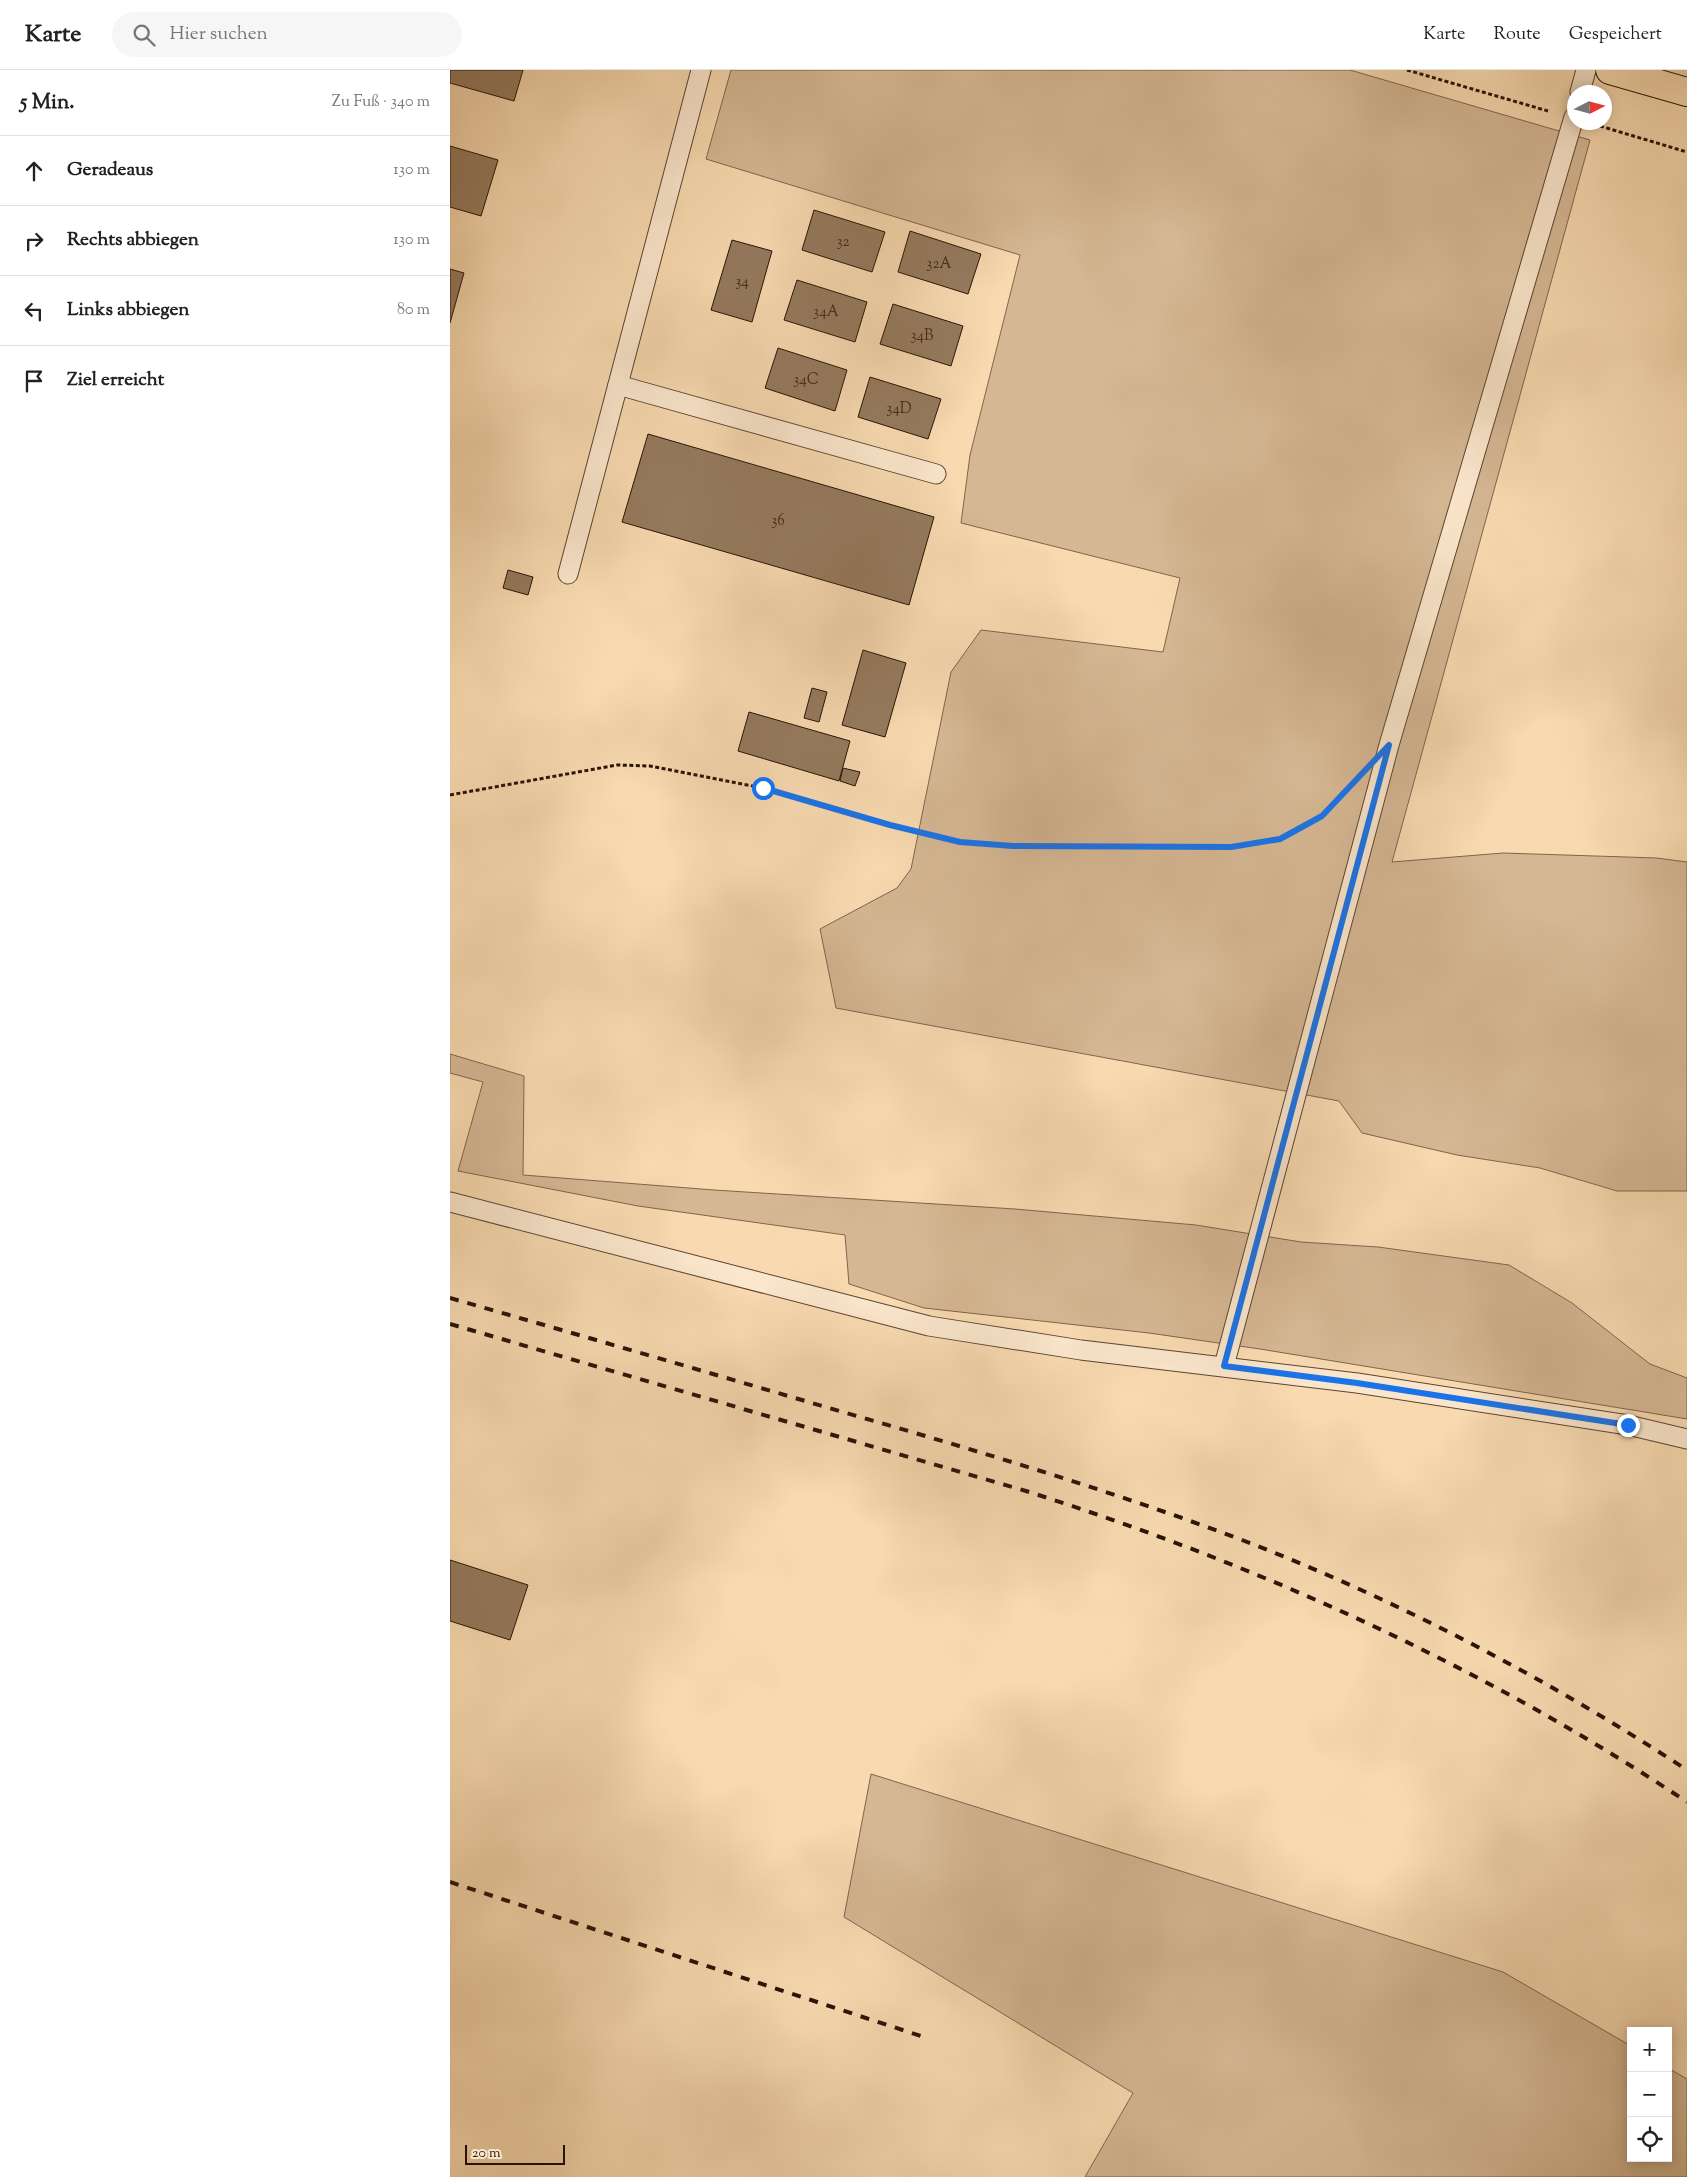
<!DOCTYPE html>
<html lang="de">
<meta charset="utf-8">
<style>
:root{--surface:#fff;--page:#f6f6f6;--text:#222;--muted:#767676;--line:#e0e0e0}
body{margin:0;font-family:"Sorts Mill Goudy",serif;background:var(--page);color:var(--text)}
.controls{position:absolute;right:15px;bottom:15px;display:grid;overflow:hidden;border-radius:0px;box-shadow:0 2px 12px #0003}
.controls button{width:45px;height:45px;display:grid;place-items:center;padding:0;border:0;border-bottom:1px solid var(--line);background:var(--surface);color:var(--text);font:25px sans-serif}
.compass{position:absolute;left:1117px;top:15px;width:45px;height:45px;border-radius:50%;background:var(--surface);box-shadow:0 2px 12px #0003;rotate:84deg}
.scale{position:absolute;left:15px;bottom:12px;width:100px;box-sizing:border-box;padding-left:5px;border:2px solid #291306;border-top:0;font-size:14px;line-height:18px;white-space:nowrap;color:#291306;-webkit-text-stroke:4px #fae6cc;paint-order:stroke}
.stop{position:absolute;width:15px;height:15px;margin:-11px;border:4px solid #1a73e8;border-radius:50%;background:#fff}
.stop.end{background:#1a73e8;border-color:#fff;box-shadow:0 1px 5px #0008}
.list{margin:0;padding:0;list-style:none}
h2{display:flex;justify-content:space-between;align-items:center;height:65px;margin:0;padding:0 20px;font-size:21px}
h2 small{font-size:16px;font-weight:400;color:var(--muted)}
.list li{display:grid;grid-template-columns:32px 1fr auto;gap:15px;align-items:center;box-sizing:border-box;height:70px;padding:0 20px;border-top:1px solid var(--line)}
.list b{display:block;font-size:19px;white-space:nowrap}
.list em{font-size:16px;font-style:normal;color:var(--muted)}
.icon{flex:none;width:28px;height:28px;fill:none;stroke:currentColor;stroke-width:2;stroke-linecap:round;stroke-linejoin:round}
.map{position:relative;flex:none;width:1237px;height:2107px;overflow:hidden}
header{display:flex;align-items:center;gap:30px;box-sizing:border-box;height:70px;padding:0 25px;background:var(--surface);border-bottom:1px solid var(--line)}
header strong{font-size:24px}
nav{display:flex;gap:28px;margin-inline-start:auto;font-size:18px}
.search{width:350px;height:45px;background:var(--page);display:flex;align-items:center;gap:12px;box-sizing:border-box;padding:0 18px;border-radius:28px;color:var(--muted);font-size:19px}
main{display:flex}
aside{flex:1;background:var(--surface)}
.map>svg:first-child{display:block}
.green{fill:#d5b793;stroke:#7f654c}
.building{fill:#957a5e;stroke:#291306}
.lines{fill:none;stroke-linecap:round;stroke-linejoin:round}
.lane-casing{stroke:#5d4430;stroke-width:21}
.primary-casing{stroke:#291306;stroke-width:30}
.path{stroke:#291306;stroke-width:3;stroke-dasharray:4 2.5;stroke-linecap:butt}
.lane{stroke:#fae6cc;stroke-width:19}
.primary{stroke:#f8d9b0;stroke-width:28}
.rail{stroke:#291306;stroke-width:4;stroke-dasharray:9 9;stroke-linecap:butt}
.route{stroke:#1a73e8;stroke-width:6}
.labels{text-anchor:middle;stroke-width:4;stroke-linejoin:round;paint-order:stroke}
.number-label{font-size:15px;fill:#442d1c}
</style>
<header>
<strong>Karte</strong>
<div class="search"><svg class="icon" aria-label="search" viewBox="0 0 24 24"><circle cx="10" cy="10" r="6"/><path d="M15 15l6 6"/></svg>Hier suchen</div>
<nav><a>Karte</a><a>Route</a><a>Gespeichert</a></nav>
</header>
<main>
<aside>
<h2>5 Min.<small>Zu Fuß · 340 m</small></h2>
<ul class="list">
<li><svg class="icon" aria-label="ahead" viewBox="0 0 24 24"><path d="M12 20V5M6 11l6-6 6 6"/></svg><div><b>Geradeaus</b></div><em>130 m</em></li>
<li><svg class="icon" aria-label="right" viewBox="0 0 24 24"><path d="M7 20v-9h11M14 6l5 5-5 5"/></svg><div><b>Rechts abbiegen</b></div><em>130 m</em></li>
<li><svg class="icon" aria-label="left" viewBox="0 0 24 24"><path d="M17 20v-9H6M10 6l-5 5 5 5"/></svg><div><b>Links abbiegen</b></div><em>80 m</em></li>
<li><svg class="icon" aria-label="arrive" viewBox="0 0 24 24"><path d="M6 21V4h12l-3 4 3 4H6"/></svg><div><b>Ziel erreicht</b></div></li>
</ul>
</aside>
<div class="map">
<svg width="1237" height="2107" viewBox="0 0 1237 2107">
<rect width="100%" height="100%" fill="#f8d9b0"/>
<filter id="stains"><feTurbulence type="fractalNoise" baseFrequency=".004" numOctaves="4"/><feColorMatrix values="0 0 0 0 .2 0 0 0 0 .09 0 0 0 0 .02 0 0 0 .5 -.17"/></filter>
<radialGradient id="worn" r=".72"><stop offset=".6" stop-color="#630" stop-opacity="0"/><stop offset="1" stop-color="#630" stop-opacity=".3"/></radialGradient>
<g class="green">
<path d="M281 0H900L1140 70 942 792 1053 783 1207 788 1237 792V1121H1167L1090 1098 1007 1085 912 1063 889 1031 386 938 370 859 447 818 461 799 501 602 531 560 713 582 730 508 511 453 520 385 570 185 256 89Z"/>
<path d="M0 984 74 1006 73 1105 264 1120 565 1139 746 1155 851 1172 928 1177 1059 1195 1122 1233 1200 1294 1237 1308V1349L810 1279 699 1263 474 1238 399 1214 395 1165 188 1136 8 1101 33 1012 0 1003Z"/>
<path d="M421 1704 1053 1902 1181 1976V2088H1218V1998L1237 2009V2107H635L683 2023 394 1847Z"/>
</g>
<g class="building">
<path d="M0 0H73L64 31 0 13Z"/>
<path d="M0 76 48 90 31 146 0 137Z"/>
<path d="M364 140 435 162 422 202 352 180Z"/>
<path d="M460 161 531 184 518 224 448 202Z"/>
<path d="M282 170 322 181 302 252 261 240Z"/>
<path d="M0 199 14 203 0 253Z"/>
<path d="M347 210 417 232 405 272 334 250Z"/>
<path d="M443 234 513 256 501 296 430 274Z"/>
<path d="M328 278 397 300 385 341 315 318Z"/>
<path d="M420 307 491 329 478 369 408 347Z"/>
<path d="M198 364 484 447 459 535 172 452Z"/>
<path d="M58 500 83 507 78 525 53 518Z"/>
<path d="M413 580 456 593 435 667 392 655Z"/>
<path d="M362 618 377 622 369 652 354 648Z"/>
<path d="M299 642 400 671 389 711 288 681Z"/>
<path d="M393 698 410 702 405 716 390 711Z"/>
<path d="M0 1490 78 1515 60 1570 0 1551Z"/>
</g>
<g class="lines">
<g class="lane-casing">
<g id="lane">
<path d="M1130 22 1136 0"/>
<path d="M168 315 486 404"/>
<path d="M118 504 251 0"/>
<path d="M0 1132 479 1256 631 1280 907 1313 1178 1355 1237 1369"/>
<path d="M774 1296 939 675 1124 47"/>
</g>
</g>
<g class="primary-casing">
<path id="primary" d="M1160 0 1237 22"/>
</g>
<g class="path">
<path d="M957 0 1098 41"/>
<path d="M1150 56 1237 82"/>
<path d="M0 725 167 695 200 696 313 718 440 755 510 772 563 776 781 777 830 769 872 746 898 719"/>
</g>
<use href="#lane" class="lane"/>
<use href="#primary" class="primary"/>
<g class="rail">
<path d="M0 1228C126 1264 253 1301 379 1338 518 1378 657 1419 792 1470 948 1530 1098 1609 1237 1700"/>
<path d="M0 1254 576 1421C809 1495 1033 1596 1237 1732"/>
<path d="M0 1812 471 1966"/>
</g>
</g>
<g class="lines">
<path class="route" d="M313 718 440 755 510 772 563 776 781 777 830 769 872 746 939 675 774 1296 907 1313 1178 1355"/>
</g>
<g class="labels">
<g class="number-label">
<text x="393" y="176">32</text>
<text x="489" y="198">32A</text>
<text x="292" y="216">34</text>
<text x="376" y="246">34A</text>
<text x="472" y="270">34B</text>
<text x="356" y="314">34C</text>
<text x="449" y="343">34D</text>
<text x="328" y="455">36</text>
</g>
</g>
<rect width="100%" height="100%" filter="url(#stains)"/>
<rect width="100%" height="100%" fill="url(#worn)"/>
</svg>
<div class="controls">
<button>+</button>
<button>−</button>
<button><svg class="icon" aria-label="locate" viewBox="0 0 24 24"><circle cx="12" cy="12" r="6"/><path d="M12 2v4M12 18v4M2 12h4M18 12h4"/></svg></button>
</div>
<svg class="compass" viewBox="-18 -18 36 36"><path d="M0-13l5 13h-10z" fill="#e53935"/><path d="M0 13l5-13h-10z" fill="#767676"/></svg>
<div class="scale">20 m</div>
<div class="stop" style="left:313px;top:718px"></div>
<div class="stop end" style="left:1178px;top:1355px"></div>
</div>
</main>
